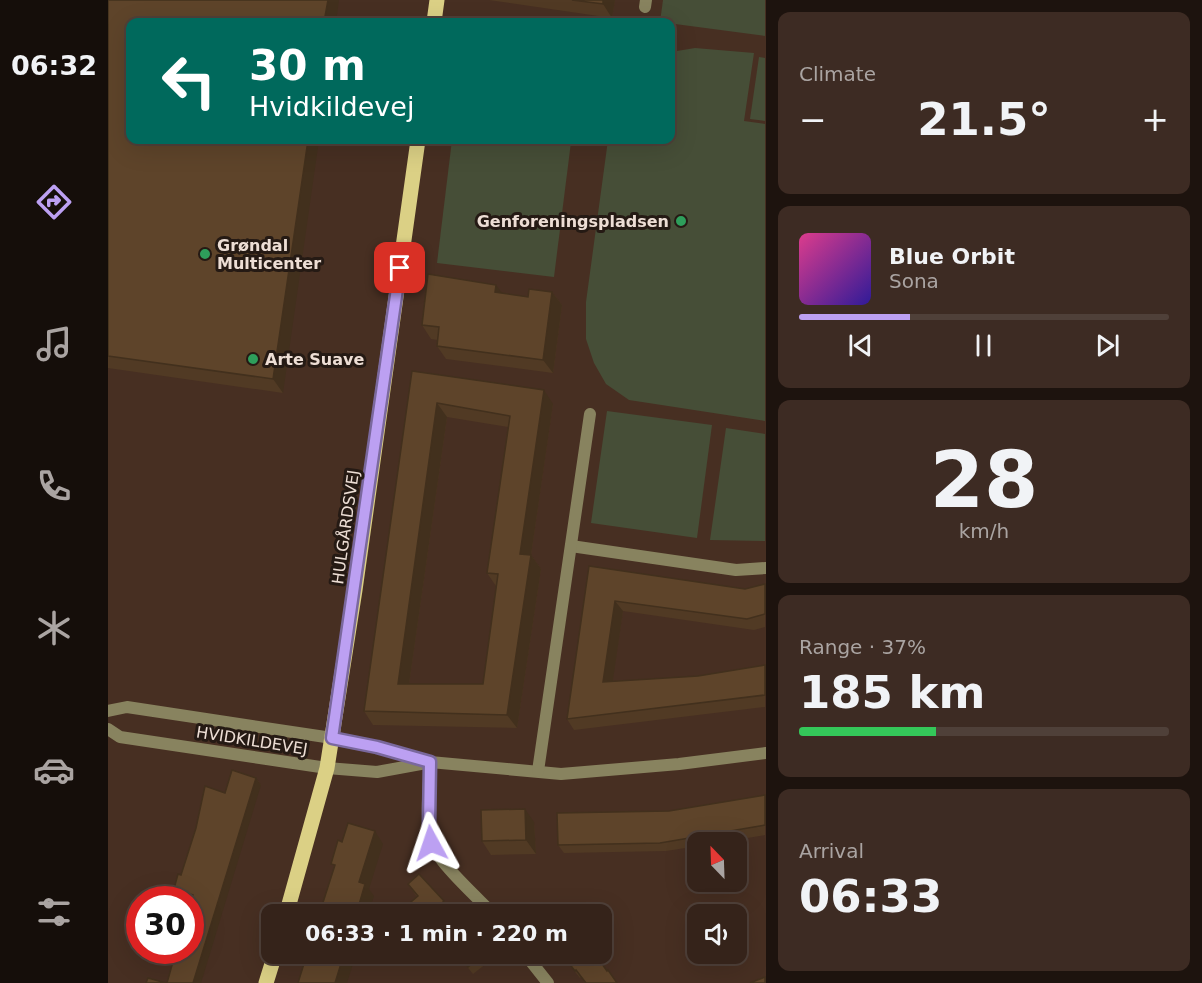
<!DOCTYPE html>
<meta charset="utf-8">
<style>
body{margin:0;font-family:"DejaVu Sans",sans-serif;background:#3d2b23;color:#f1f3f6;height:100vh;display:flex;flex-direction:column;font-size:22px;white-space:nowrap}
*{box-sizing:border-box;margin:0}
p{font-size:20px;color:#aaa4a2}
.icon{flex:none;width:33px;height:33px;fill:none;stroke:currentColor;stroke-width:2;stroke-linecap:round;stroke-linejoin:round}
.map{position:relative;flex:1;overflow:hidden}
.drawer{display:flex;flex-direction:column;gap:12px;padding:12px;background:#1d130e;width:436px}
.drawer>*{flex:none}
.banner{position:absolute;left:18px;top:18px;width:549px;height:126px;border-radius:12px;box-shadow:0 6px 24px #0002,0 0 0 2px #4f4039;background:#00695c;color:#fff;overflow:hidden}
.needle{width:39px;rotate:337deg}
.tools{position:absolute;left:579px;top:832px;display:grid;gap:12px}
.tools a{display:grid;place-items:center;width:60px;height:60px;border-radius:12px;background:#35231a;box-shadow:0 6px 24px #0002,0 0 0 2px #4f4039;font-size:30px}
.speed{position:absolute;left:18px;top:886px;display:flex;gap:12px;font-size:30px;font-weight:700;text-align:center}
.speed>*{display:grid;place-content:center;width:78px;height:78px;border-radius:50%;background:#35231a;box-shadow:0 6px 24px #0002,0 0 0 2px #4f4039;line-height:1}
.speed .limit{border:9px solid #d22;background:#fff;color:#111}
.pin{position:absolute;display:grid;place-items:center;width:51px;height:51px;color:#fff;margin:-26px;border-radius:12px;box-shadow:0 3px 9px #0006}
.me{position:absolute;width:66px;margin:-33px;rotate:355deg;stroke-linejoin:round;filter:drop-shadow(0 0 4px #0008)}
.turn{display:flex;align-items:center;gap:21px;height:126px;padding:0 24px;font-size:27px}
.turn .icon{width:78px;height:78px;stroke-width:2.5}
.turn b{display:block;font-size:42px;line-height:51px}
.big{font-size:45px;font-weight:800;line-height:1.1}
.drawer .card{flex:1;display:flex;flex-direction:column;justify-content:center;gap:9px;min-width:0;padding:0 21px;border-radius:12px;background:#3d2b23}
.drawer .dial{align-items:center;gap:0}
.dial b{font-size:78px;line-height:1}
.song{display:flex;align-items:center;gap:18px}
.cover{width:72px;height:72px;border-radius:9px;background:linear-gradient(135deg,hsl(330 70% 55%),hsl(250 70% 35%))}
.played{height:6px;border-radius:3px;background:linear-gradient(90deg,#bca0f2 30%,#4f4039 30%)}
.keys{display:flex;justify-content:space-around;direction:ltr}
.heat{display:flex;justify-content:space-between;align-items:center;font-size:33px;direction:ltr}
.charge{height:9px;border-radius:4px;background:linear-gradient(90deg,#34c759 37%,#4f4039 0)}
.trip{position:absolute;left:153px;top:904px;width:351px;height:60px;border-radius:12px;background:#35231a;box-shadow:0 6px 24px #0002,0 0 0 2px #4f4039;font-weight:800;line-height:60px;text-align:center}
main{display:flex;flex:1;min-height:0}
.tabs{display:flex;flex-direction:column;width:108px;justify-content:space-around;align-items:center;background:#150e0a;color:#aaa4a2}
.tabs .icon{width:42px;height:42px}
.tabs .selected{color:#bca0f2}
.tabs b{font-size:27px;color:#f1f3f6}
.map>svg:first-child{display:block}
.green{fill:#464e37}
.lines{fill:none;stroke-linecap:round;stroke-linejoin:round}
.street{stroke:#88835f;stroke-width:12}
.primary{stroke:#dbd085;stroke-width:15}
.wall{fill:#513a24;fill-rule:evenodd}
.shaded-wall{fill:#42301d}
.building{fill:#5e442a;stroke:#42301d;stroke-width:1.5;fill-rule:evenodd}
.route-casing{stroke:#7a689d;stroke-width:15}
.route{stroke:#bca0f2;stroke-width:10}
.leisure-dot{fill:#2e9e5b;stroke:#251a14;stroke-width:2}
.labels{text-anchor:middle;stroke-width:6;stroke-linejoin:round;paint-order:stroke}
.poi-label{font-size:16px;font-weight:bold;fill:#edded5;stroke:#251a14;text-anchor:start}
.street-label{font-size:16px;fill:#edded5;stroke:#251a14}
</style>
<main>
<nav class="tabs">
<b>06:32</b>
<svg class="icon selected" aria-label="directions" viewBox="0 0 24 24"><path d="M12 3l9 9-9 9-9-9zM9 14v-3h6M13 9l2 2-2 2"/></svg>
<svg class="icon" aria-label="music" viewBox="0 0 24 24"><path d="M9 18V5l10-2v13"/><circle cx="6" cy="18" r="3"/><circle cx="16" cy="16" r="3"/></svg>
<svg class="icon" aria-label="phone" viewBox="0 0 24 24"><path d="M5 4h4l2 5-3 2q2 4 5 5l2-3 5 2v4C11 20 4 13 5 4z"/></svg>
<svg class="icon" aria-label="climate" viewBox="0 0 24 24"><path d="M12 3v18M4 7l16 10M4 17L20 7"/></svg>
<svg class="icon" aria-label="car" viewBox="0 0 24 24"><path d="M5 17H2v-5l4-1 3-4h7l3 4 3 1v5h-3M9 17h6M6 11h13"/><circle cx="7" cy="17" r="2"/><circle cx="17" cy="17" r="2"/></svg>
<svg class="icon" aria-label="filters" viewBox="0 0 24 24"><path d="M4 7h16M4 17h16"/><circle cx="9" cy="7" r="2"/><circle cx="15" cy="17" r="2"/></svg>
</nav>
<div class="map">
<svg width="658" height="983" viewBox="0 0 658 983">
<rect width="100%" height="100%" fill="#472f22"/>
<g class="green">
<polygon points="555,0 657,0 657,36 552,22"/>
<polygon points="587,48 646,53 636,121 657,124 657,421 521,400 498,384 486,363 478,339 478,302 500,140 562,140 563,52"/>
<polygon points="651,57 657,58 657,121 642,119"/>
<polygon points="344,140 441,140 463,142 446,277 329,263"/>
<polygon points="499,411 604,425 589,538 483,523"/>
<polygon points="618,428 657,434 657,541 602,540"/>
</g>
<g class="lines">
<g class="street">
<polyline points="537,7 538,0"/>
<polyline points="463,546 628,570 658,568"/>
<polyline points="0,711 19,707 224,738 269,747 322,762 453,774 571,764 658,753"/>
<polyline points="0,729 12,737 219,768 269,772 318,763"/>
<path d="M322,762C321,787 317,816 323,841C328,861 370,898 386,915"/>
<polyline points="430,771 482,414"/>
<polyline points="417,954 440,983"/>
</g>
<g class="primary">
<polyline points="326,22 329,0"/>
<polyline points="178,915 219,768 247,590 310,140"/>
<polyline points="158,983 167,954"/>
</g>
</g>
<g class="wall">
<polygon points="0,0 175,393 0,368"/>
<polygon points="381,0 507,0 504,18"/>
<polygon points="444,292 454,305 445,373 338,359 329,346 330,340 323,339 314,325 394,293 420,297"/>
<path d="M304,371L445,404L423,555L433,569L409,728L265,725L256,711ZM339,417L400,427L379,573L388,586L375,684H301Z"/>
<polygon points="481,566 637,589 657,584 657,627 646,630 515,611 504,682 590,676 657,665 657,707 466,730 459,719"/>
<polygon points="148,778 153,785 84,900 71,896 66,889 117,793"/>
<polygon points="657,795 657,835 609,843 590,843 590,846 558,851 456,853 450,845 561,811"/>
<polygon points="426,822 428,854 383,855 374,841"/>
<polygon points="300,884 336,901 341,908 333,915 313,915 303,902 309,897"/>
<polygon points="349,954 380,954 384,959 365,974"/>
<polygon points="453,954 487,954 472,978"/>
</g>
<g class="shaded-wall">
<polygon points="220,0 231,0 228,22 216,22"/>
<polygon points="495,0 507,0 504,18 495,4"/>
<polygon points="200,140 211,140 175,393 165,379"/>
<polygon points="388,285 398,298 387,292"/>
<polygon points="444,292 454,305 445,373 435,360"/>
<polygon points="436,390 445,404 423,555 433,569 409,728 399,715 412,554"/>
<polygon points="329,403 339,417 299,698 290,684"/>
<polygon points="507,601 515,611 503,693 495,682"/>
<polygon points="148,778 153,785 93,983 85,983"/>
<polygon points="417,809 426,822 428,854 418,840"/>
<polygon points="267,831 275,844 261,889 266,896 260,915 248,915 251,882"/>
<polygon points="236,954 248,954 239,983 227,983"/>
</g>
<g class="building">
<polygon points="0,0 220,0 216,22 22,22 22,140 200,140 165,379 0,356"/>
<polygon points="464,0 495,0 495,4"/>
<polygon points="320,274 388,285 387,292 420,297 421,289 444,292 435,360 329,346 331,327 314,325"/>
<path d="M304,371L436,390L412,554L423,555L399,715L256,711ZM329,403L402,416L379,573L390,574L375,684H290Z"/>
<polygon points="481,566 637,589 657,584 657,614 639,619 507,601 495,682 590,676 657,665 657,695 459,719"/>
<polygon points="124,770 148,778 85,983 59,983 68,951 82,951 82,905 85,895 66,889 70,874 73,875 88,828 97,786 117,793"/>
<polygon points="657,795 657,825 552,843 450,845 449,813 561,811"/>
<polygon points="417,809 418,840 374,841 373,810"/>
<polygon points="240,823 267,831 251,882 257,884 248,915 211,915 227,865 223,864 230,840 234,842"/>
<polygon points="311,874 336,901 321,915 314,915 303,902 310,896 300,884"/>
<polygon points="446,904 455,915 431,915"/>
<polygon points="592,905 597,915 590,915 590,935 588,936 579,909"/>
<polygon points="199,954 236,954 227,983 190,983"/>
<polygon points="350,954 376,954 360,967"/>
<polygon points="454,954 487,954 499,971 500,970 509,983 478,983 468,970 467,971"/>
<polygon points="657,977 657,983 642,983"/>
<polygon points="40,978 58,983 38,983"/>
</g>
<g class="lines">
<g class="route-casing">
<polyline id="route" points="292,268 224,738 269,747 322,762 321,825 323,843"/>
</g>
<use href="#route" class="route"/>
</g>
<g class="leisure-dot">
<circle cx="573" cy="221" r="6"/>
<circle cx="97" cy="254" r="6"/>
<circle cx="145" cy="359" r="6"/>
</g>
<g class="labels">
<g class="poi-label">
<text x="561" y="227" text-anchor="end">Genforeningspladsen</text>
<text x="109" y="251">Grøndal<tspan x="109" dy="18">Multicenter</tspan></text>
<text x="157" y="365">Arte Suave</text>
</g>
<g class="street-label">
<text transform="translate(237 527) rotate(-82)" y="6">HULGÅRDSVEJ</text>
<text transform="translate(144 740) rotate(9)" y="6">HVIDKILDEVEJ</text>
</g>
</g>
</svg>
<div class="tools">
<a><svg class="needle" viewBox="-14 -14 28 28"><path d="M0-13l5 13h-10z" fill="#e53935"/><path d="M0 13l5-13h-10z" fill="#aaa4a2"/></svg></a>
<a><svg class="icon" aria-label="sound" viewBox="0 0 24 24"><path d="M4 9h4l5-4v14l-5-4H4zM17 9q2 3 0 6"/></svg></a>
</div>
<div class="speed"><div class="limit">30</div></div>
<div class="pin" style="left:292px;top:268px;background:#d93025"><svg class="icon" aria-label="arrive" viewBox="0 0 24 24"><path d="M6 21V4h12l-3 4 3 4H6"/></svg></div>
<svg class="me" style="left:323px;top:843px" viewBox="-20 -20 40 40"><path d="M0-17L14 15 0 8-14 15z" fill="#bca0f2" stroke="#fff" stroke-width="4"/></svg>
<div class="trip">06:33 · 1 min · 220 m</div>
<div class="banner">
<div class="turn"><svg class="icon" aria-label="left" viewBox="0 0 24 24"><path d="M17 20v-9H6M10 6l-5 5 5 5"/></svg><div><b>30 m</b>Hvidkildevej</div></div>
</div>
</div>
<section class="drawer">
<div class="card"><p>Climate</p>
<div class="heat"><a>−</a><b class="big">21.5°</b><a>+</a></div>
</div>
<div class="card">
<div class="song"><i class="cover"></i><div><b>Blue Orbit</b><p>Sona</p></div></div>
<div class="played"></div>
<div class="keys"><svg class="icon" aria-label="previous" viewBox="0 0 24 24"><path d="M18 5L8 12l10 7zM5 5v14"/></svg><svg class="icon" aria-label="pause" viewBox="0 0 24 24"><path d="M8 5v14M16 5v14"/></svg><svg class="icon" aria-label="next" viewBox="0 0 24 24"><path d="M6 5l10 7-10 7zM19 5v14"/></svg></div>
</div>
<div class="card dial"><b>28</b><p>km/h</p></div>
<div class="card"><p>Range · 37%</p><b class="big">185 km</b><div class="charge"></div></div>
<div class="card"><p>Arrival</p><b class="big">06:33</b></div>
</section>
</main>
